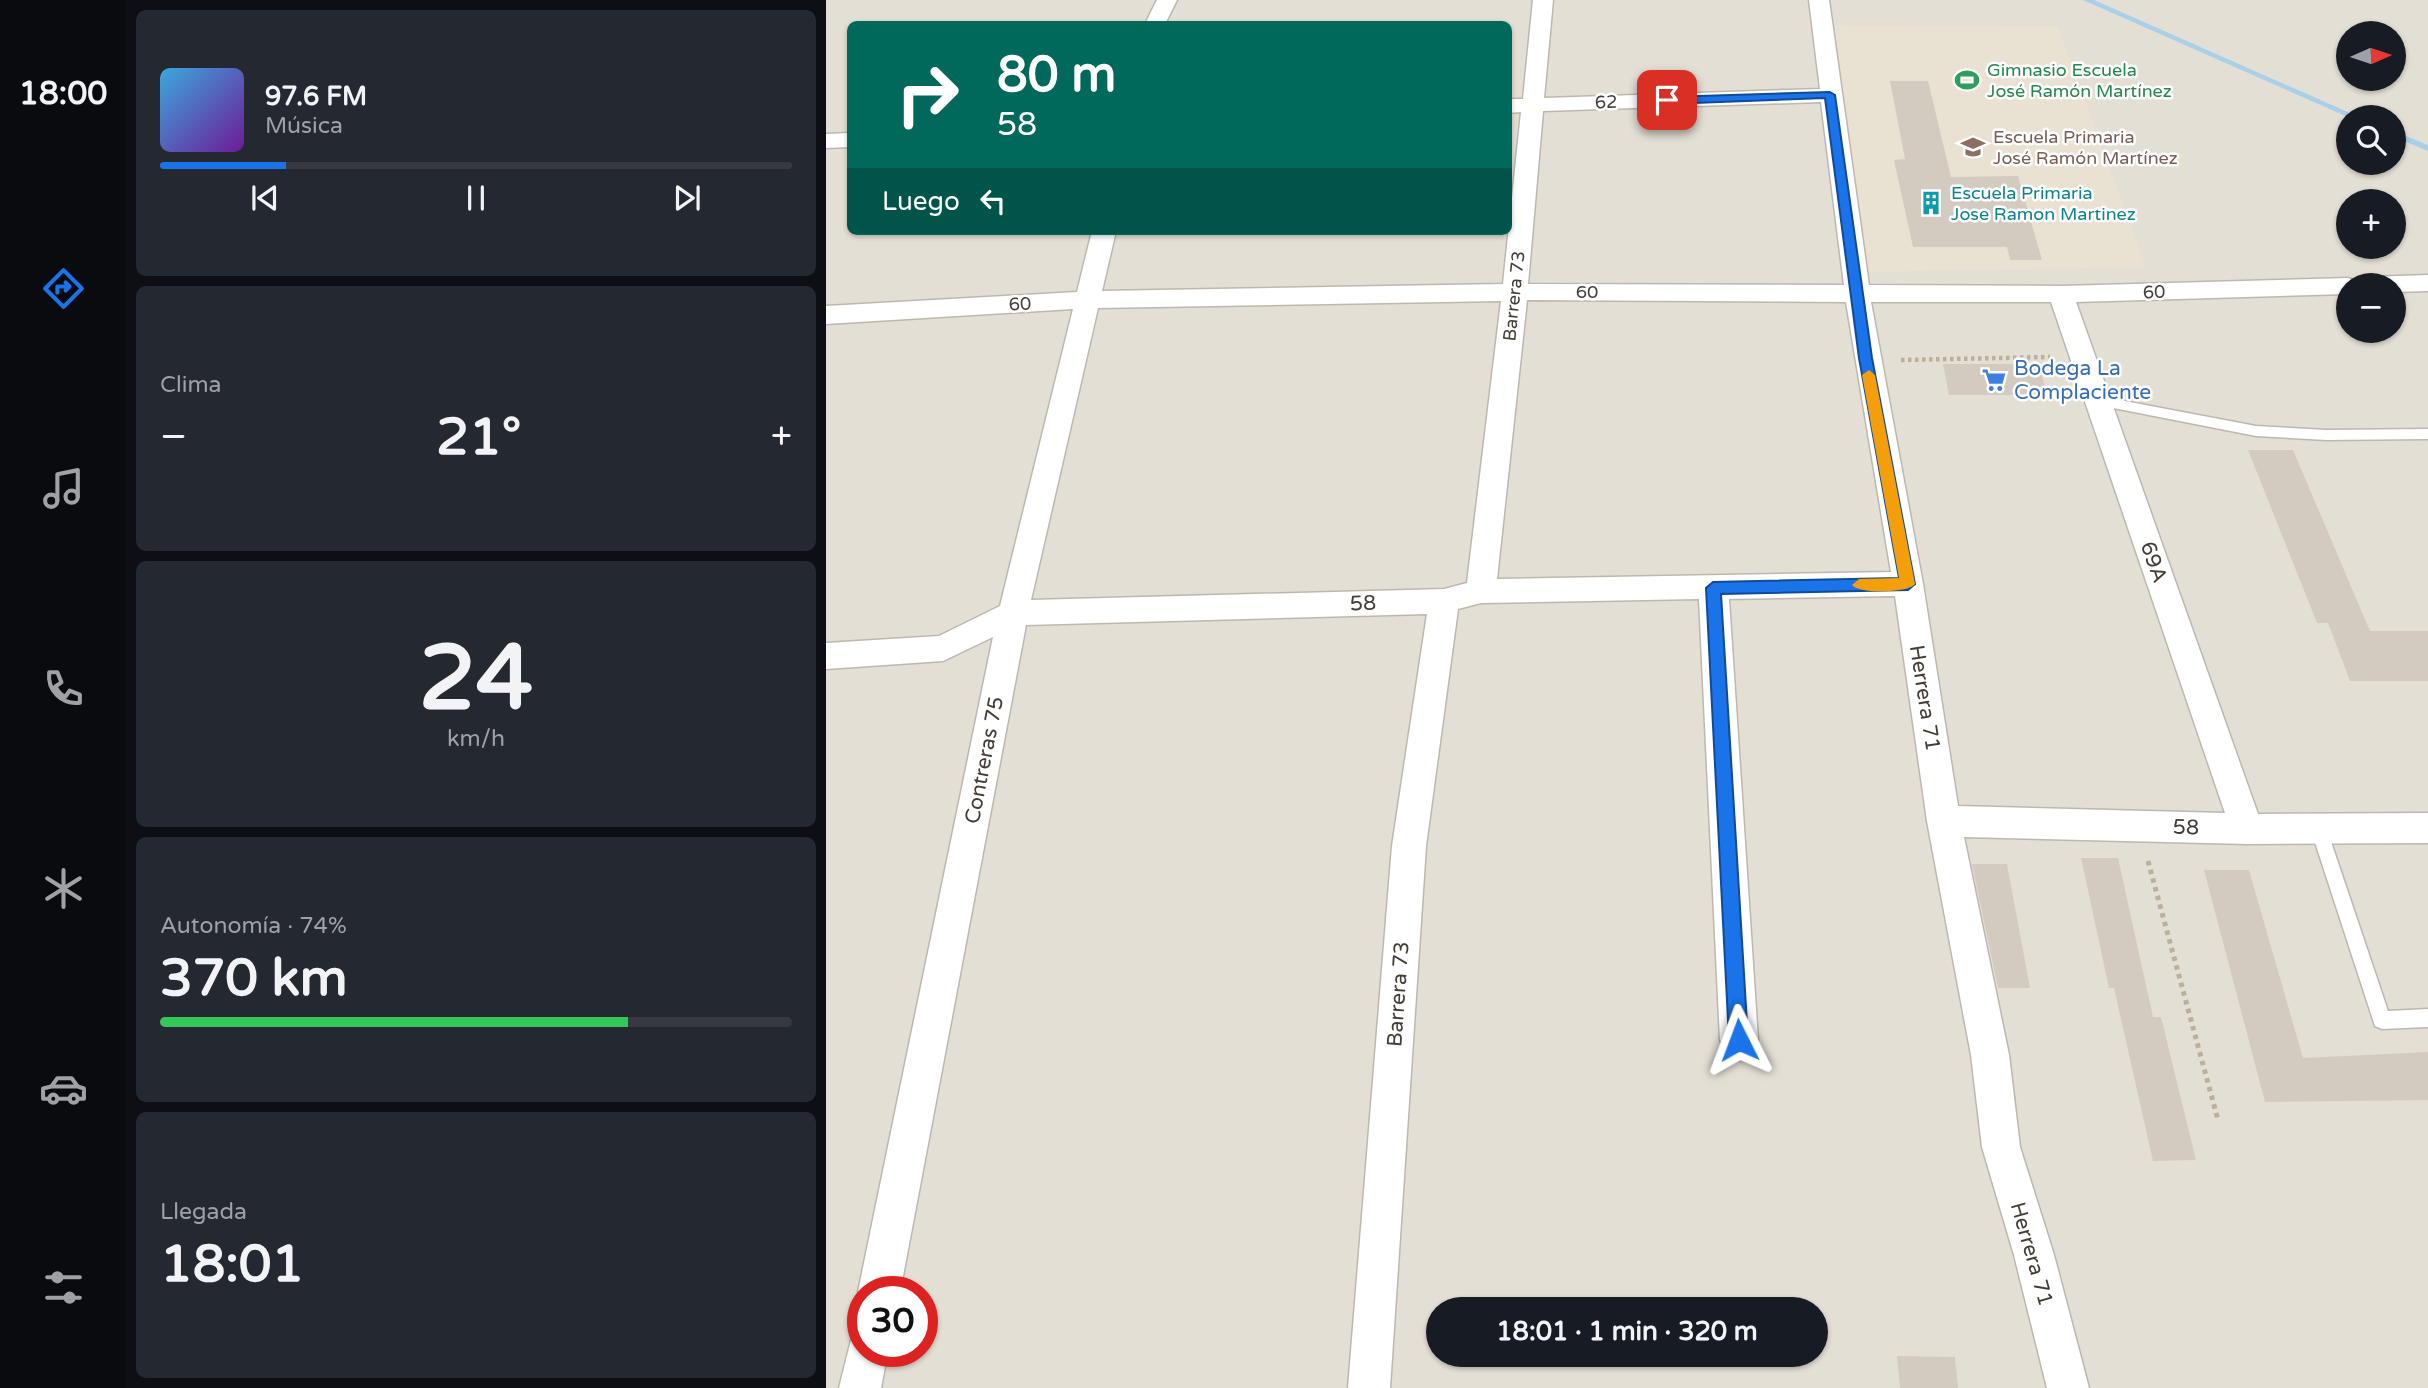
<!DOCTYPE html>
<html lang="es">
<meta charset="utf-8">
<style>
body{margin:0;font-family:"Varela Round",sans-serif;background:#242831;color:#f1f3f6;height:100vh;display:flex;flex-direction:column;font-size:26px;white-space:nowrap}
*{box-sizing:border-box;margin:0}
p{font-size:23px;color:#9ea1a6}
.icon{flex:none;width:38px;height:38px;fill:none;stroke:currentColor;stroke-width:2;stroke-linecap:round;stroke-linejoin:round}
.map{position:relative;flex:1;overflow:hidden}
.details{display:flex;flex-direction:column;gap:10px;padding:10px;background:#0d0f14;width:700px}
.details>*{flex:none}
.guide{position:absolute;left:21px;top:21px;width:665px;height:214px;border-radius:10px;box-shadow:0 2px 5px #0004;background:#00695c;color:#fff;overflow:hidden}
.needle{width:46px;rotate:87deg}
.buttons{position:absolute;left:1510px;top:21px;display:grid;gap:14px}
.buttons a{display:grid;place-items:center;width:70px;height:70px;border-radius:50%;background:#171b24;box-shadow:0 2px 5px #0004;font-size:35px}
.speed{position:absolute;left:21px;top:1276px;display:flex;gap:14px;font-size:35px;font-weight:700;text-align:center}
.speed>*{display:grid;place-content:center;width:91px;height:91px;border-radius:50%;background:#171b24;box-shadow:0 2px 5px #0004;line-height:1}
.speed .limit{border:10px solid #d22;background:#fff;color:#111}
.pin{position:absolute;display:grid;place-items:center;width:60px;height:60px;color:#fff;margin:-30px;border-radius:14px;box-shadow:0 4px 10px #0006}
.me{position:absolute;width:77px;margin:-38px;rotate:357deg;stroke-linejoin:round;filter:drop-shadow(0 0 5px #0008)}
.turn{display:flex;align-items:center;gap:24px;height:147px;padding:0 35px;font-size:32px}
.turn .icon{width:91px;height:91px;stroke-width:2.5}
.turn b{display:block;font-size:49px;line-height:60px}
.then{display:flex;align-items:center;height:66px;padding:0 35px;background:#0003;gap:14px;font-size:26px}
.big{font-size:52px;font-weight:700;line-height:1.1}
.details .tile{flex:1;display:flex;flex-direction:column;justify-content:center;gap:10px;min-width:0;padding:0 24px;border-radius:10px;background:#242831}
.details .dial{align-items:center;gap:0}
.dial b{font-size:91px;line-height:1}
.song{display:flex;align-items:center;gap:21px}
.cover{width:84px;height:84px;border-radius:10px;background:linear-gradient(135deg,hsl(200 70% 55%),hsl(280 70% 35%))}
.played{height:7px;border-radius:4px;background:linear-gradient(90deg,#1a73e8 20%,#363941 20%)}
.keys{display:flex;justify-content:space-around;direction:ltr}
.heat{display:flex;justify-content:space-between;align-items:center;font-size:38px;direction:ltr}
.charge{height:10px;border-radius:5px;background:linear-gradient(90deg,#34c759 74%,#363941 0)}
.trip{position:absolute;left:600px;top:1297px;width:402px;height:70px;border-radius:35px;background:#171b24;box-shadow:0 2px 5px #0004;font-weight:700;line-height:70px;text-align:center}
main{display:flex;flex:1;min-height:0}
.dock{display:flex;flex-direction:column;width:126px;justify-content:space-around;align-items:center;background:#090b0e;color:#9ea1a6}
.dock .icon{width:49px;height:49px}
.dock .active{color:#1a73e8}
.dock b{font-size:32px;color:#f1f3f6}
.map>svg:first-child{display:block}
.residential{fill:#e4dfd5;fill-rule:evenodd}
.education{fill:#e9e1d1}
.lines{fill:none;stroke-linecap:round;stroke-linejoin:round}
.stream{fill:#a8d0e8;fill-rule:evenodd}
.building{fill:#d4cbc0}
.service-casing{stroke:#beb7ad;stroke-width:3}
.minor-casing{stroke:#beb7ad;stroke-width:3}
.path-far1{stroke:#bcaf9c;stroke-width:4.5;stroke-dasharray:3.5 3.5;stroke-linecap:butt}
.path{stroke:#bcaf9c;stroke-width:5;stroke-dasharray:4.5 4.5;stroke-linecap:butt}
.service{fill:#fff;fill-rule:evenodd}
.minor{fill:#fff;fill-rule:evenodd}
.route{fill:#1a73e8;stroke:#114b97;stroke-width:2}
.slow{fill:#f59e0b}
.labels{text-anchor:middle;stroke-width:5;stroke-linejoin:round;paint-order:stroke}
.far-leisure-label{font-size:18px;fill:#27864d;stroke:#fff;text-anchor:start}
.far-street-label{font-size:18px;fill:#433d36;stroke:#fff}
.far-education-label{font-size:18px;fill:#785e54;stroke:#fff;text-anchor:start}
.far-culture-label{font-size:18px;fill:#0d838f;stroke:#fff;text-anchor:start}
.shop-label{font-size:21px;fill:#366cbe;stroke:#fff;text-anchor:start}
.street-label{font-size:21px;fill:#433d36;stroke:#fff}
</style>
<main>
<nav class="dock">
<b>18:00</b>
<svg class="icon active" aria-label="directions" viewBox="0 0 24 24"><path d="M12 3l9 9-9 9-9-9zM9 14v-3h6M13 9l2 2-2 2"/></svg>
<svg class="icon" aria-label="music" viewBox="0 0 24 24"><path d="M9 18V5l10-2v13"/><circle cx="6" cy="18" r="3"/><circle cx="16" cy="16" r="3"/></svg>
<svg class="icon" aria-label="phone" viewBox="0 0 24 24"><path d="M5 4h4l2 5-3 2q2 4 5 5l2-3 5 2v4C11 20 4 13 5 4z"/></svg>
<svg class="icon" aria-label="climate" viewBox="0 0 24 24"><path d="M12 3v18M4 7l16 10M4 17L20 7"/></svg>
<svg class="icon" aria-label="car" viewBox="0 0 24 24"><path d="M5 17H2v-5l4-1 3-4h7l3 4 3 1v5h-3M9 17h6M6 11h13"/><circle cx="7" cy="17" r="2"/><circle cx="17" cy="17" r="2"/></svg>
<svg class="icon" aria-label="filters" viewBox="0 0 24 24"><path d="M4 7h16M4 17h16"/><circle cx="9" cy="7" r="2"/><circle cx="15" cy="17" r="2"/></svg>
</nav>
<section class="details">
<div class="tile">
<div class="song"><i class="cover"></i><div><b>97.6 FM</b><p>Música</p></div></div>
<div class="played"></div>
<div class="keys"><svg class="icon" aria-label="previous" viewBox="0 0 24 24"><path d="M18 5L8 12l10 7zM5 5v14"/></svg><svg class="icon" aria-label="pause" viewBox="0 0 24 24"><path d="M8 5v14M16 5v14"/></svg><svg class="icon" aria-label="next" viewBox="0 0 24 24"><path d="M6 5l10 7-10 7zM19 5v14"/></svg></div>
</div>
<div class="tile"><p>Clima</p>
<div class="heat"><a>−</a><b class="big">21°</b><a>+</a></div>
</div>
<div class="tile dial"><b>24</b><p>km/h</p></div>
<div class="tile"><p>Autonomía · 74%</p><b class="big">370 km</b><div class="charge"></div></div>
<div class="tile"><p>Llegada</p><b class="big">18:01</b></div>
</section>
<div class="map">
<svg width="1602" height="1388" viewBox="0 0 1602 1388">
<rect width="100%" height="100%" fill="#f1ede6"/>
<path class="residential" d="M0,0H1602V1388H0ZM24,24H682V231H24ZM1522,33H1568V79H1522ZM1522,117H1568V163H1522ZM1522,201H1568V247H1522ZM1522,285H1568V331H1522ZM37,1292H96V1351H37ZM612,1309H990V1354H612Z"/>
<polygon class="education" points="1001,25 1232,27 1320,267 1035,272"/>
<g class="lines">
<g class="stream">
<polygon points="1257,0 1268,0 1533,117 1522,117"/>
<polygon points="1568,131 1602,145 1602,151 1568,137"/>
</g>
</g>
<g class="building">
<polygon points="1064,81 1102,81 1125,177 1192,176 1216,260 1184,260 1181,247 1087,247 1068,160 1079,159"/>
<polygon points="1117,364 1213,364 1221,395 1123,395"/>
<polygon points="1422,450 1467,450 1544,631 1602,631 1602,681 1524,681 1502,623 1491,623"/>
<polygon points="1255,858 1292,858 1327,1017 1335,1017 1370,1160 1327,1161 1288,988 1283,988"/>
<polygon points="1146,864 1181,864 1204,988 1172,988"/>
<polygon points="1378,870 1423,870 1477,1058 1602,1052 1602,1100 1439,1102"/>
<polygon points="1071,1356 1129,1357 1132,1388 1074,1388"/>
</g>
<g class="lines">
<g class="service-casing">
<g id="service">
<polygon points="1272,396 1430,426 1500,430 1602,429 1602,439 1500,440 1430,436 1267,404 1265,401"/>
<polygon points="1493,822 1499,825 1501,830 1562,1011 1602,1009 1602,1027 1556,1029 1549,1026 1485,830 1487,825"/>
</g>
</g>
<g class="minor-casing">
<g id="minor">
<polygon points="331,0 351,0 339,24 319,24"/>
<path d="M707,0H727L718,98L994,89L983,0H1003L1043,285L1235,286L1522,278L1532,282L1542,277L1602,275V291L1568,292V285H1522V294L1250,302L1432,814L1602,813V843L1421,844L1138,837L1183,1055L1194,1147L1228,1255L1263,1388H1221L1188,1255L1156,1147L1145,1055L1101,821L1069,596L903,599L932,1040L926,1053L913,1059L900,1053L894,1040L873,599L655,603L632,609L600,846L564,1388H522L566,846L601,614L200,625L74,1292H37V1303L32,1292L167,637L117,661L0,669V643L113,636L174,606L247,309L0,324V306L251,292L266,231H290L276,291L677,284L695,112L682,113V99H697ZM995,102L1018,285L702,284L717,111ZM701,300L1020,302L1065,572L671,579ZM675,301L641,583L618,589L205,600L272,308ZM1045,302H1225L1399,813L1132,806L1097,584Z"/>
<polygon points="24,133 24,147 0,148 0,134"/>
<polygon points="37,1332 37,1351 62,1351 55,1388 13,1388 26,1336"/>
</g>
</g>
<polyline class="path-far1" points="1075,360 1224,357"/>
<polyline class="path" points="1322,861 1392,1120"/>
<use href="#service" class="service"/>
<use href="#minor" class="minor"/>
</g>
<polygon class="route" points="1004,92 1009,95 1046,358 1089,584 1082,590 895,594 922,1040 919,1047 913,1050 906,1047 903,1040 880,588 887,582 1073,578 1033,358 999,98 841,104 836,100 841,97"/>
<path class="slow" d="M1043,370L1049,375L1089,584C1083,593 1032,594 1026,585L1033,579L1073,578L1036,375Z"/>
<defs>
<g id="stadium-bare" transform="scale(1.89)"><path d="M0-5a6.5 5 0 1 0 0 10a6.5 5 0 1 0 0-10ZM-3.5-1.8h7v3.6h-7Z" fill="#2e9e5b" stroke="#fff" stroke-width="2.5" paint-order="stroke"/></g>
<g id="school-bare" transform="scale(1.89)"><path d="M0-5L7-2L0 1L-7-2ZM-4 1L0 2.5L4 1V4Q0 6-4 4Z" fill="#8d6e63" stroke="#fff" stroke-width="2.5" paint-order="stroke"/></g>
<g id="building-bare" transform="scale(1.89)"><path d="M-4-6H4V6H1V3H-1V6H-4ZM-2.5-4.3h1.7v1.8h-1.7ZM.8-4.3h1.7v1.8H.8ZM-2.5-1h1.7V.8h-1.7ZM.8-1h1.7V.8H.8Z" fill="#0f9aa8" stroke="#fff" stroke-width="2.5" paint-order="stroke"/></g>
<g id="supermarket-bare" transform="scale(1.89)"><path d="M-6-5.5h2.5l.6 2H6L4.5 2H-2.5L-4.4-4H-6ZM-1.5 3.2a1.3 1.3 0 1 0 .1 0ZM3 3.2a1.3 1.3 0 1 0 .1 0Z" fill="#3f7fe0" stroke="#fff" stroke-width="2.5" paint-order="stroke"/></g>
</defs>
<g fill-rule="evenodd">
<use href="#stadium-bare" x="1141" y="80"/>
<use href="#school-bare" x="1147" y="147"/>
<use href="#building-bare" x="1105" y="203"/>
<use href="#supermarket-bare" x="1168" y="380"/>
</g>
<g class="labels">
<g class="far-leisure-label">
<text x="1161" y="76">Gimnasio Escuela<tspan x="1161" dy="21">José Ramón Martínez</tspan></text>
</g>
<g class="far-street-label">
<text transform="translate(780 102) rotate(-2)" y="6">62</text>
<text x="761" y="298">60</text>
<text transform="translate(1328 292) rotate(-2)" y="6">60</text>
<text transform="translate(688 296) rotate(-84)" y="6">Barrera 73</text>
<text transform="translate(194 304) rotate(-3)" y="6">60</text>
</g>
<g class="far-education-label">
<text x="1167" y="143">Escuela Primaria<tspan x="1167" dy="21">José Ramón Martínez</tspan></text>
</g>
<g class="far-culture-label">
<text x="1125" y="199">Escuela Primaria<tspan x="1125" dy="21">Jose Ramon Martinez</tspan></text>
</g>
<g class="shop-label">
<text x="1188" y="375">Bodega La<tspan x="1188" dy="24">Complaciente</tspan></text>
</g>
<g class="street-label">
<text transform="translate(1328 562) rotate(71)" y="7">69A</text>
<text transform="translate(537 603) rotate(-2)" y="7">58</text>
<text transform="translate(1099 698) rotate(81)" y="7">Herrera 71</text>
<text transform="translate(158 760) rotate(-79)" y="7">Contreras 75</text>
<text transform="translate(1360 827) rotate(2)" y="7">58</text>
<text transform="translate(572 994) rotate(-86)" y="7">Barrera 73</text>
<text transform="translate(1206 1254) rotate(74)" y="7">Herrera 71</text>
</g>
</g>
</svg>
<div class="buttons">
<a><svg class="needle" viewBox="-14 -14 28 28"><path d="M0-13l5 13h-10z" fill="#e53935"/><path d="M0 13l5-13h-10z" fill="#9ea1a6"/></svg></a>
<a><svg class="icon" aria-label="search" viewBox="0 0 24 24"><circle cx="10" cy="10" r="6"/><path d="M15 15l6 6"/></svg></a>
<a>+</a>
<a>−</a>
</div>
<div class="speed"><div class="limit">30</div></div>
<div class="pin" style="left:841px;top:100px;background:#d93025"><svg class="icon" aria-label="arrive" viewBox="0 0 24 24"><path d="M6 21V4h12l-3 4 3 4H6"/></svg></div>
<svg class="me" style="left:913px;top:1040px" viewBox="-20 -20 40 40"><path d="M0-17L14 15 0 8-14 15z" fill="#1a73e8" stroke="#fff" stroke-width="4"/></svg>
<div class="trip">18:01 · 1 min · 320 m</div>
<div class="guide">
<div class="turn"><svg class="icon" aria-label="right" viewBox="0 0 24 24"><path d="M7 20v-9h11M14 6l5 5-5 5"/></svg><div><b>80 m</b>58</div></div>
<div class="then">Luego<svg class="icon" aria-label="left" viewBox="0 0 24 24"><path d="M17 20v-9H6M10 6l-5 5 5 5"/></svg></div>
</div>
</div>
</main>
